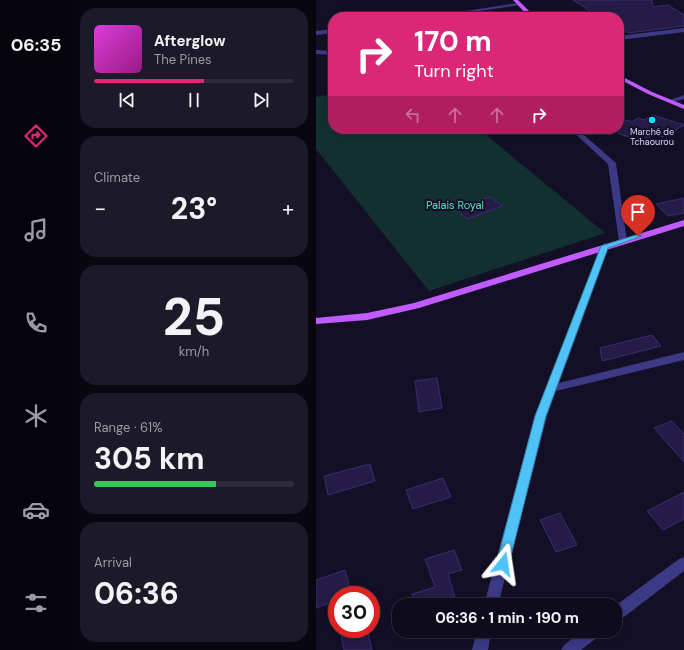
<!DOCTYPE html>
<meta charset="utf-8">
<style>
body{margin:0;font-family:"DM Sans",sans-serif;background:#1c1929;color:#f1f3f6;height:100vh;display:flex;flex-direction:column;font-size:15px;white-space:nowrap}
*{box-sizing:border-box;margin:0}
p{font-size:13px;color:#9b9ba3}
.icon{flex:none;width:22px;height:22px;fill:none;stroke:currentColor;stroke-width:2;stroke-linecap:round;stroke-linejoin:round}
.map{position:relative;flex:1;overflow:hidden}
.sheet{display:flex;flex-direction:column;gap:8px;padding:8px;background:#08060f;width:244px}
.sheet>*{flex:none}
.hud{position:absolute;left:12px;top:12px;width:296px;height:122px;border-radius:16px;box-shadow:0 2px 10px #0003,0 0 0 1px #2e2b3b;background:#db2777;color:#fff;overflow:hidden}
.speed{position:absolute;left:12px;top:586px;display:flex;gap:8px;font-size:20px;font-weight:700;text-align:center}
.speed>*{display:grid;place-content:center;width:52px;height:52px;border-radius:50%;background:#0e0b1c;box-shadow:0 2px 10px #0003,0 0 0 1px #2e2b3b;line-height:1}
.speed .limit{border:6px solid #d22;background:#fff;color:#111}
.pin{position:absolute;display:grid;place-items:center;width:34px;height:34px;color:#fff;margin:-41px -17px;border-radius:50% 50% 50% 0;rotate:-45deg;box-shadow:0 0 4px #0007}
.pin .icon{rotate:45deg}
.me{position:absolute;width:44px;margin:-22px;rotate:15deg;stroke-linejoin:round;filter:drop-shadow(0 0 3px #0008)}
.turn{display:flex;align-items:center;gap:14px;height:84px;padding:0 20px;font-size:18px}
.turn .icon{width:52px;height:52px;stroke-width:2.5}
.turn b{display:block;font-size:28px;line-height:34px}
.lanes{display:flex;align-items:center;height:38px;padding:0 20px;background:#0003;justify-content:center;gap:20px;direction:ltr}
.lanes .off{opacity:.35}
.big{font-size:30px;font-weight:700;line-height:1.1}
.sheet .widget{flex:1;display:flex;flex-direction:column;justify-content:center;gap:6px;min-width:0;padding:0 14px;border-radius:16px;background:#1c1929}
.sheet .dial{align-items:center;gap:0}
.dial b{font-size:52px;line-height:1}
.song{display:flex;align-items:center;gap:12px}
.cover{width:48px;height:48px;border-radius:6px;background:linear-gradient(135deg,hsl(300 70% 55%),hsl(310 70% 35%))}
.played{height:4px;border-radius:2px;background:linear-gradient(90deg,#db2777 55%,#2e2b3b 55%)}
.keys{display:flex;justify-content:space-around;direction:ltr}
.heat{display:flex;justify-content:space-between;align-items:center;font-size:22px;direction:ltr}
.charge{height:6px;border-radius:3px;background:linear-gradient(90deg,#34c759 61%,#2e2b3b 0)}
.trip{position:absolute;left:76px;top:598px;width:230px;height:40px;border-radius:16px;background:#0e0b1c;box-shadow:0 2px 10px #0003,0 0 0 1px #2e2b3b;font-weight:700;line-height:40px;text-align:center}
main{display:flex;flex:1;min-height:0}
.dock{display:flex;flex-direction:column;width:72px;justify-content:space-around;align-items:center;background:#06040b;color:#9b9ba3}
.dock .icon{width:28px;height:28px}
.dock .active{color:#db2777}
.dock b{font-size:18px;color:#f1f3f6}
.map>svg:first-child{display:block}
.green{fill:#12302f}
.building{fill:#241b47;stroke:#3b2d73}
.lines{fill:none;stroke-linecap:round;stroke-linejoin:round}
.minor{fill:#3d3a85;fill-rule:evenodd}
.major{fill:#c25bff;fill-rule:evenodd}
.route{fill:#4fc3f7;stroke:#337fa1}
.poi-dot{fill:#00e5ff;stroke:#130f26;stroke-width:1.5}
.labels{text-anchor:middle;stroke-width:4;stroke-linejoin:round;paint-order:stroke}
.far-poi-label{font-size:9px;fill:#d9d4ff;stroke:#130f26}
.park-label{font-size:11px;fill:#5fe0c0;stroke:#130f26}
</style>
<main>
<nav class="dock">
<b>06:35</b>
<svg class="icon active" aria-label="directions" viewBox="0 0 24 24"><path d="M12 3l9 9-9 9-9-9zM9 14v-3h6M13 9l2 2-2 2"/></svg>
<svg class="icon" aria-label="music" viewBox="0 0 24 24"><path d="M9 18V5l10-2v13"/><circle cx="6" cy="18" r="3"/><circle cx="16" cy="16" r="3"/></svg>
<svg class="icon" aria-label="phone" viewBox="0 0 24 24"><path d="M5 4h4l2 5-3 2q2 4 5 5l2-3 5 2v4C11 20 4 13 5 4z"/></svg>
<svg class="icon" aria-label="climate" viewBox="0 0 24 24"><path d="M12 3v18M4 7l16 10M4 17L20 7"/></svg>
<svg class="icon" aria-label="car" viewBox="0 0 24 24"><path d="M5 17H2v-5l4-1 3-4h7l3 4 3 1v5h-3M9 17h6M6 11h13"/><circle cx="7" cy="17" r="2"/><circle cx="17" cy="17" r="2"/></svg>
<svg class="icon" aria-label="filters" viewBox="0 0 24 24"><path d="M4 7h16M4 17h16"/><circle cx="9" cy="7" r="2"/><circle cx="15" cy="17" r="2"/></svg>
</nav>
<section class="sheet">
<div class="widget">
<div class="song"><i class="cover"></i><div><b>Afterglow</b><p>The Pines</p></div></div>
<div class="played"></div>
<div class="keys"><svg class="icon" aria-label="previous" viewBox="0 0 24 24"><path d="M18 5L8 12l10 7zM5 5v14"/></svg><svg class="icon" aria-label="pause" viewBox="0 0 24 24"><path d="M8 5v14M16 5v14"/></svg><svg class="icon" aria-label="next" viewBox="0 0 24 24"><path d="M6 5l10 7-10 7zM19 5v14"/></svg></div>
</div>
<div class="widget"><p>Climate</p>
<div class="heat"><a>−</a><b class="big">23°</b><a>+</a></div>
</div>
<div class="widget dial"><b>25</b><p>km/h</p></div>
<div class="widget"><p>Range · 61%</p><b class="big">305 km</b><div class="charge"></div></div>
<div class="widget"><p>Arrival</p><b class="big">06:36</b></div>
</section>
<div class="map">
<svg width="368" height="650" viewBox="0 0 368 650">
<rect width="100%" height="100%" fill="#130f26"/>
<polygon class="green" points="17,94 17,129 163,129 289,233 113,291 0,149 0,97"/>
<g class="building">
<polygon points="257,0 336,0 337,7 352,5 368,15 368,26 312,33 303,28 303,17 283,17"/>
<polygon points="337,115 368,125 347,137 339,134 332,138 326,136 320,139 303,134 303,125 311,120 316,122 322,118 328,120"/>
<polygon points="174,197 187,206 151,219 140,209"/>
<polygon points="368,198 368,213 352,216 340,204"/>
<polygon points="336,335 345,346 286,361 284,348"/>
<polygon points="121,378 126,408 103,412 99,381"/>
<polygon points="356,421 368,434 368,462 338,428"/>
<polygon points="54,464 59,481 12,495 8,476"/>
<polygon points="127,478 135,497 97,509 90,490"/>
<polygon points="368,492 368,519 347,530 331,511"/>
<polygon points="244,513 261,545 240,552 224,520"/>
<polygon points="138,550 146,570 132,574 140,601 129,605 99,605 96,594 119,587 109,559"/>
<polygon points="29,570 36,595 21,595 21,600 0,608 0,580"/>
<polygon points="24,629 51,629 56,650 28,650"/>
</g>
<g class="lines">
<g class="minor">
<polygon points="202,3 204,5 123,17 110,17"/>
<polygon points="368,28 368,32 303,40 303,36"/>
<polygon points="17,29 17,33 0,35 0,31"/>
<polygon points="0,50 17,51 17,55 0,54"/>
<polygon points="368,95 368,99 354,103 351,101"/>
<polygon points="254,129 261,129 300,163 311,241 310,243 304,243 303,241 292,164"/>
<polygon points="289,243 293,246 243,383 368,352 368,360 240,391 231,416 182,605 168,605 219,416 285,246"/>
<polygon points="368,557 368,571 304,620 299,622 299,606 363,559"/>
<polygon points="161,631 175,631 172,650 156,650"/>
<polygon points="266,631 285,631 283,636 265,650 245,650 248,645"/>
</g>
<g class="major">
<polygon points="197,0 202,0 219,17 213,17"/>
<polygon points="303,75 336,92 368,105 368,109 332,94 303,79"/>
<polygon points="368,220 368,226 103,308 51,320 0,324 0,318 51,313 98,303"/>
</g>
</g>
<polygon class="route" points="320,235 326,236 292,248 230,416 193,564 191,567 187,569 182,567 180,564 219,416 285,246"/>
<circle class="poi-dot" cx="336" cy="120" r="4"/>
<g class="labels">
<g class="far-poi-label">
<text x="336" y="135">Marché de<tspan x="336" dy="10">Tchaourou</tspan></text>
</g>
<g class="park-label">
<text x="139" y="209">Palais Royal</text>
</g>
</g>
</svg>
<div class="speed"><div class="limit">30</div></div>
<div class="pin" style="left:322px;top:236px;background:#d93025"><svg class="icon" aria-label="arrive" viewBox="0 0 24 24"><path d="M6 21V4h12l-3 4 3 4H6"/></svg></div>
<svg class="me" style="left:187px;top:564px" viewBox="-20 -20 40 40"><path d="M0-17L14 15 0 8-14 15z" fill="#4fc3f7" stroke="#fff" stroke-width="4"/></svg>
<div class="trip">06:36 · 1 min · 190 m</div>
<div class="hud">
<div class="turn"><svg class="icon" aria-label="right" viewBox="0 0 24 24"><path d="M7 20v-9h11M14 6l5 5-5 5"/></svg><div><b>170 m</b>Turn right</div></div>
<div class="lanes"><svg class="icon off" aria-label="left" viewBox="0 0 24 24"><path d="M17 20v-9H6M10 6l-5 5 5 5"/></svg><svg class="icon off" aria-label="ahead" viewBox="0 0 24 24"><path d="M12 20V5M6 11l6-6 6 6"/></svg><svg class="icon off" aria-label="ahead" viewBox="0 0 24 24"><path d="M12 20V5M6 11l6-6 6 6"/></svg><svg class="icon" aria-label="right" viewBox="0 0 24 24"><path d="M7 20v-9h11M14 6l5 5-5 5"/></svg></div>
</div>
</div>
</main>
